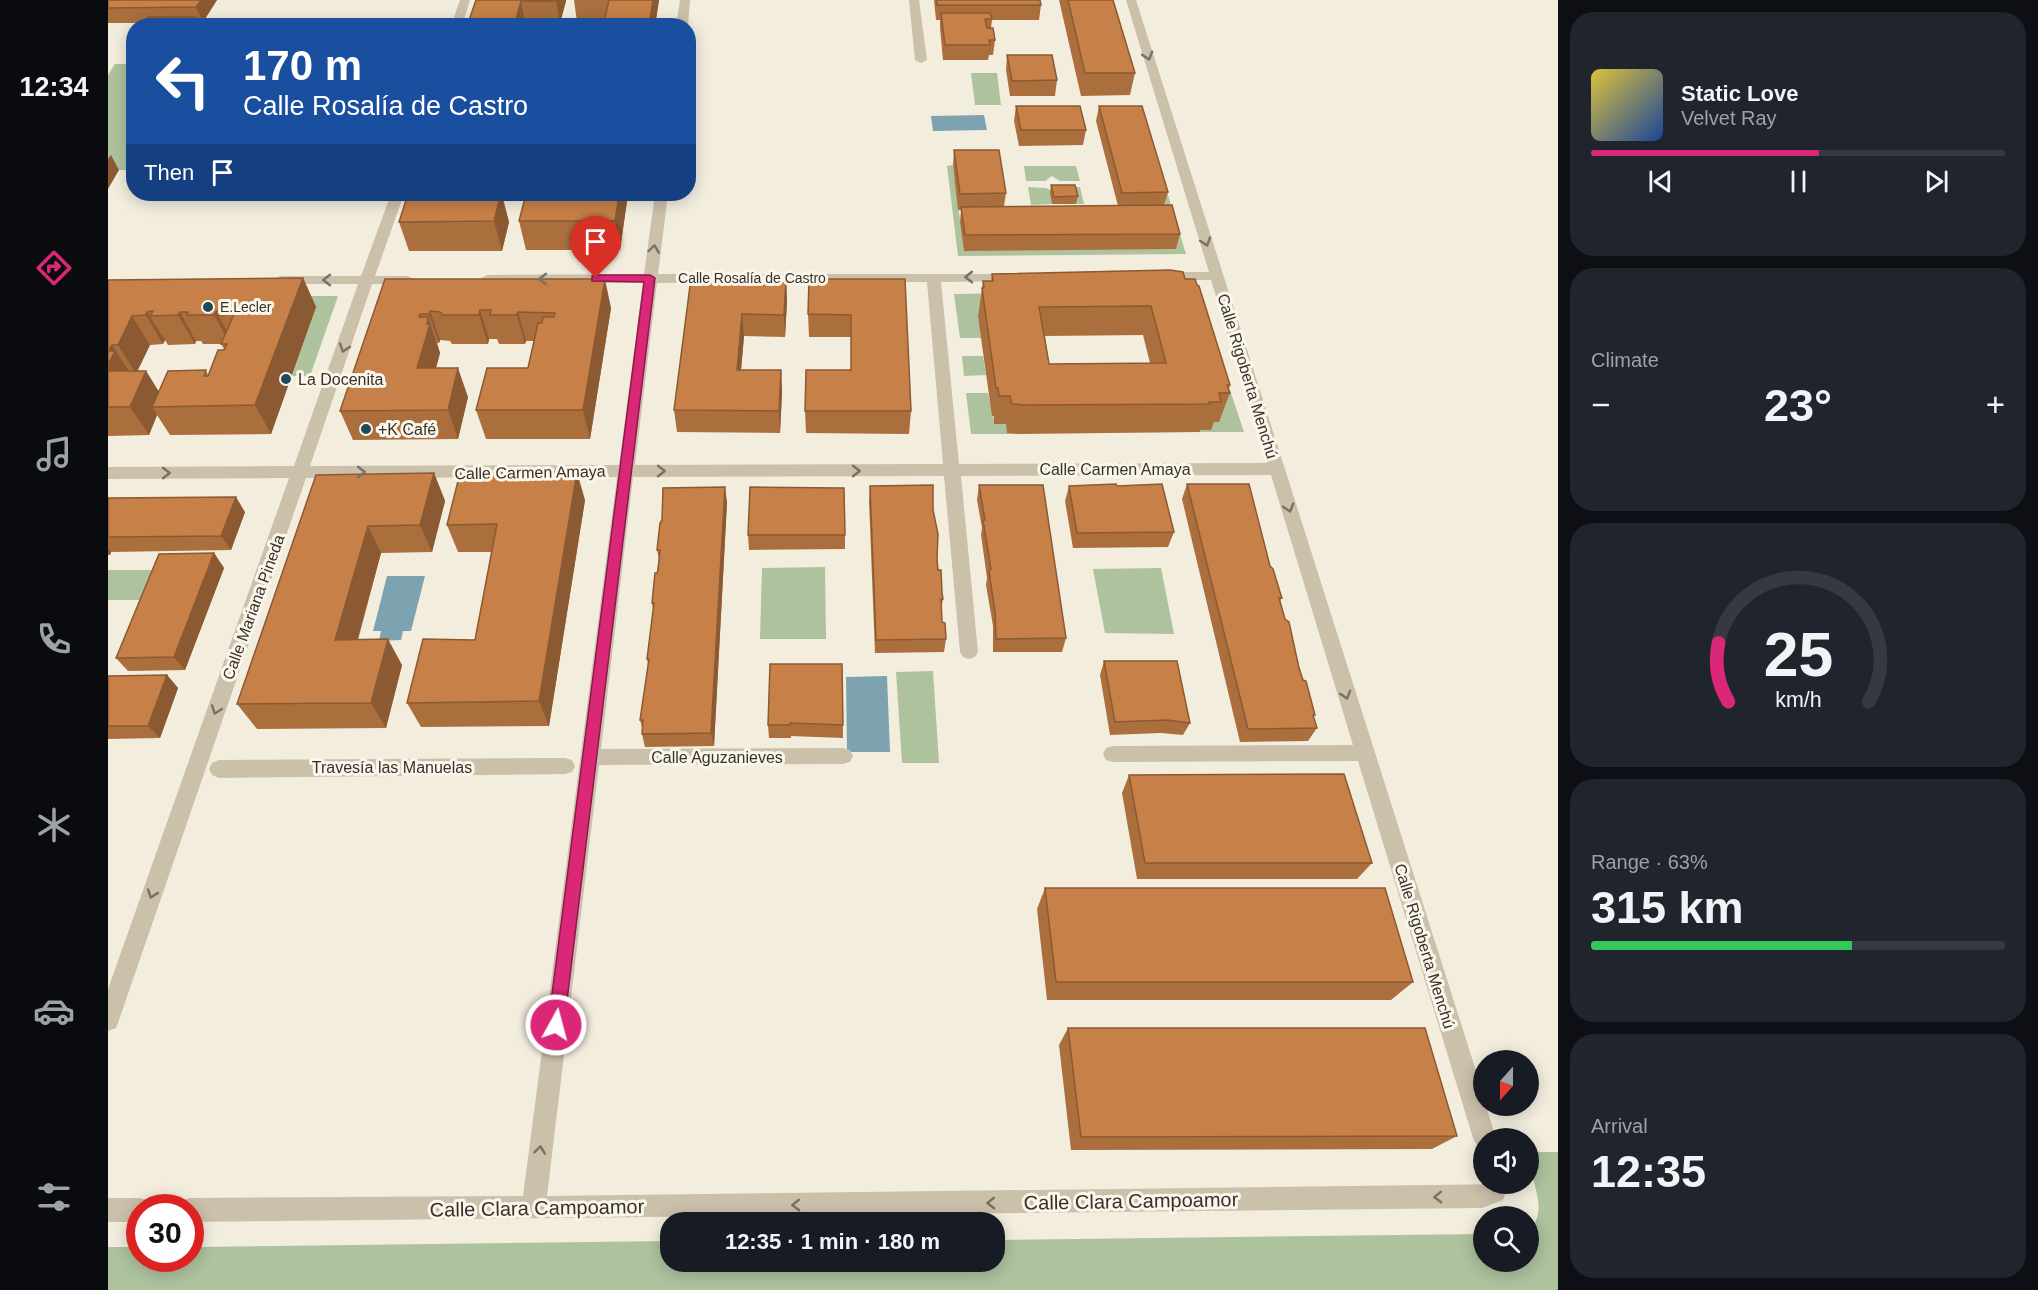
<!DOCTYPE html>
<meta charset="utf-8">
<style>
body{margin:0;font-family:Helvetica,sans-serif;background:#20242c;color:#f1f3f6;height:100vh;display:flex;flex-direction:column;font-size:22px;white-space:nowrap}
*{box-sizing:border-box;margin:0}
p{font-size:20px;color:#9ea1a6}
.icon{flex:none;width:33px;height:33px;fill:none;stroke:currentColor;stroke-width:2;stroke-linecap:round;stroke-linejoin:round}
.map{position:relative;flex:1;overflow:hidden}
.panel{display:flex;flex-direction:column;gap:12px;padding:12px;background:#0d0f14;width:480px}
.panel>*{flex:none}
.top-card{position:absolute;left:18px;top:18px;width:570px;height:183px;border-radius:24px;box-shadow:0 3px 15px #0003;background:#1a4fa0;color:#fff;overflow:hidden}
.needle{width:39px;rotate:201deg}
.buttons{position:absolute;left:1365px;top:1050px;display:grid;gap:12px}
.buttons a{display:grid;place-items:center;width:66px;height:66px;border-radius:50%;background:#171b24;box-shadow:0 3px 15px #0003;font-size:30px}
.speed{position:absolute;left:18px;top:1194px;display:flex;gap:12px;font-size:30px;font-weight:700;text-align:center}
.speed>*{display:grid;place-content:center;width:78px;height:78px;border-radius:50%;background:#171b24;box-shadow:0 3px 15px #0003;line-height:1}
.speed .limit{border:9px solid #d22;background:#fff;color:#111}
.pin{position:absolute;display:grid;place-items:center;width:51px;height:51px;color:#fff;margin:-62px -26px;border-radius:50% 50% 50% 0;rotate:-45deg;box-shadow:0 0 6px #0007}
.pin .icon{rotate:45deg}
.me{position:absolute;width:66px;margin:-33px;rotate:7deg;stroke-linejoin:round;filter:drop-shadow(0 0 4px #0008)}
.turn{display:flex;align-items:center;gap:21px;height:126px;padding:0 18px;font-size:27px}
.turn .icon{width:78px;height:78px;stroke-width:2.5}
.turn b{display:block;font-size:42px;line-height:51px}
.then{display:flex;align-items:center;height:57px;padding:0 18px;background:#0003;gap:12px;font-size:22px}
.big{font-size:45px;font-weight:700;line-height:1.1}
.panel .tile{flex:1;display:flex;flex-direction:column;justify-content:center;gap:9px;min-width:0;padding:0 21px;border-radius:24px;background:#20242c}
.panel .dial{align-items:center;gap:0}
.dial svg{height:156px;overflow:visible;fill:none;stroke:#363941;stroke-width:7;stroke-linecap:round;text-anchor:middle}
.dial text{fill:#f1f3f6;stroke:none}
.song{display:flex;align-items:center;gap:18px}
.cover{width:72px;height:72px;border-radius:9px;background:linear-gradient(135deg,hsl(50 70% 55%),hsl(220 70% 35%))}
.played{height:6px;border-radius:3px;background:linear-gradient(90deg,#db2777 55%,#363941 55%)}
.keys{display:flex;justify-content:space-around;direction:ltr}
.heat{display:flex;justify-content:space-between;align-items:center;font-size:33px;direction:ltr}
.charge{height:9px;border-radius:4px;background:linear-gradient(90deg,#34c759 63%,#363941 0)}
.trip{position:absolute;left:552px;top:1212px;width:345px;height:60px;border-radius:24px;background:#171b24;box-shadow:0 3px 15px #0003;font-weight:700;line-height:60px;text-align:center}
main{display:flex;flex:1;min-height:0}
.menu{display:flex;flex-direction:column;width:108px;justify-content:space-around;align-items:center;background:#090b0e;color:#9ea1a6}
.menu .icon{width:42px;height:42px}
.menu .current{color:#db2777}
.menu b{font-size:27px;color:#f1f3f6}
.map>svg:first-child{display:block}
.green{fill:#aec29e}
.water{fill:#7da3b0}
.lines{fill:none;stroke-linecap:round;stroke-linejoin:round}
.street{fill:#cbc0aa;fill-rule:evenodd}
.wall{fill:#ab6f3e;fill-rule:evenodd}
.shaded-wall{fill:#8b5a32}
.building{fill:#c78148;stroke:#8b5a32;stroke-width:1.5;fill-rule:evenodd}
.oneway{stroke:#7b7163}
.route{fill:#db2777;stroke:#8e194d;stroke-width:1.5}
.poi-dot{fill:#1e4a5b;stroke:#faf6eb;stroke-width:2}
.labels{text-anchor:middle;stroke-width:6;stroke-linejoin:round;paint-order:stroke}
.far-street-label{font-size:14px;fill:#393129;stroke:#faf6eb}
.far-poi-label{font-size:14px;fill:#393129;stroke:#faf6eb;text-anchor:start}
.street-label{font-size:16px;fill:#393129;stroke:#faf6eb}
.poi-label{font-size:16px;fill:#393129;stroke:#faf6eb;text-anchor:start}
.near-street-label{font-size:20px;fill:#393129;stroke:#faf6eb}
</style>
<main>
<nav class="menu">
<b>12:34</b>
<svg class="icon current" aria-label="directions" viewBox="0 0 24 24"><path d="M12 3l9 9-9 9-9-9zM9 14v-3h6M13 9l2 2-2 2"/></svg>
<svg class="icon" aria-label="music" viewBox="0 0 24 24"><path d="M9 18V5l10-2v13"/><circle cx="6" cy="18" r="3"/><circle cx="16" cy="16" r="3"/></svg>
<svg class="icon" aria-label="phone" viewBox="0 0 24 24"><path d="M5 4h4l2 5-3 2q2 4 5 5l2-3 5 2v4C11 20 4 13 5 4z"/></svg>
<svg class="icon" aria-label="climate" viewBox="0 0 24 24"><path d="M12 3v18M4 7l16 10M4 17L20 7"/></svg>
<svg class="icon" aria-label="car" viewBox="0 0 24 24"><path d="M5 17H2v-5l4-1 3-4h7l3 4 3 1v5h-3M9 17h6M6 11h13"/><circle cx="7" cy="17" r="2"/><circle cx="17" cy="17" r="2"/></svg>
<svg class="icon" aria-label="filters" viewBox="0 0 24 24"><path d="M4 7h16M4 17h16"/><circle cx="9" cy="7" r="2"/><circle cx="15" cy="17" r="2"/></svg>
</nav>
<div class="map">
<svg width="1450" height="1290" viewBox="0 0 1450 1290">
<rect width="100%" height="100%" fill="#f3edde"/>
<g class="green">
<polygon points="7,64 25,64 25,170 0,170 0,75"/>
<polygon points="863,73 889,73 893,105 867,105"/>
<polygon points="1041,133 1078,254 850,256 839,166 845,165 856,251 1056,208"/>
<polygon points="916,166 968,166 972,181 952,181 944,176 937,181 918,181"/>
<polygon points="920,187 938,188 946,192 953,187 972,187 976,204 968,204 965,193 944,204 923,205"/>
<polygon points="903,293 870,317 873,338 852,338 846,294"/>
<polygon points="161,296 230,296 202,376 184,376 208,307"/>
<polygon points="854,356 875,356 878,375 856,376"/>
<polygon points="1104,390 1122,390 1136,432 1092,432 1091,430 1102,430"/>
<polygon points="858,393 880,393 887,424 898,424 911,434 863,434"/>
<polygon points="717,567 718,639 652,639 654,568"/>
<polygon points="1053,568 1066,634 997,633 985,569"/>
<polygon points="0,570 53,570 40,600 0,600"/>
<polygon points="825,671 831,763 794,763 788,672"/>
<path d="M1421,1152H1450V1290H0V1247H31L32,1258H82L83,1247L562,1241V1262H886L887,1240L1375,1234L1376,1262H1420L1421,1229C1443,1211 1420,1178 1421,1152Z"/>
</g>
<g class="water">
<polygon points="876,115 879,130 825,131 823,116"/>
<polygon points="279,576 317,576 303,631 295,631 293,640 271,641 273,631 265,631"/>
<polygon points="779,676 782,752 739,752 738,677"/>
</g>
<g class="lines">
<g class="street">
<polygon points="352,0 362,0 354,26 343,26"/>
<polygon points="572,0 582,0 580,26 568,26"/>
<polygon points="801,0 811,0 819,60 813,63 807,60"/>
<path d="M1018,0H1028L1376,1096V1106H1378L1388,1138H1376V1149L1369,1146L1365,1138L1250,761L1005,762L998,760L995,754L998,748L1005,746L1245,745L1163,475L853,476L870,652L867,657L861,659L855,657L852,652L836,476L525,477L493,749L735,748L742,750L745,756L742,762L735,764L491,765L439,1196L1401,1184L1395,1200L1374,1208L82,1222V1208H71L73,1201L82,1198L415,1196L509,477L198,478L11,1020L8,1028L0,1031V989L181,478L0,479V467L186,466L250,284H172L165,280L172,276H253L283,194H296L267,276H300L307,280L300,284H264L202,466L511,465L535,283H379L372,279L379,275L536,274L547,194H560L550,274H911L913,277L906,281L833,282L851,464L1159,463L1103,280H1054L1047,276L1054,272H1101ZM819,282L835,464L527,465L549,283Z"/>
<polygon points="457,758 464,760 467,766 464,772 457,774 111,778 104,775 101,769 104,763 111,760"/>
<polygon points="0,1198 32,1198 41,1201 43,1208 32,1208 32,1222 0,1222"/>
</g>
</g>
<g class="wall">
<polygon points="0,0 109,0 95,22 90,22 91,26 36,23 0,23"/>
<polygon points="368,0 458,0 458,1 452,23 417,23"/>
<polygon points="466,0 551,0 547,26 495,26 496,22 469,22"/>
<polygon points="826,0 932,0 933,5 931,20 884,20 883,28 887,40 885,55 881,55 880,60 835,60 832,28 832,20 828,20"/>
<polygon points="951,0 1005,0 1027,73 1022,95 973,96"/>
<polygon points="26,40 26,61 20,49"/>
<polygon points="899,55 949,80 947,96 902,96 898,70"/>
<polygon points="908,106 978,130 975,145 911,146 906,121"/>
<polygon points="991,106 1060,192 1056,205 1072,234 1068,249 856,251 852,222 853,210 850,210 845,165 846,150 898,193 896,206 1010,206 988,121"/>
<polygon points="943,185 970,196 968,204 944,204 942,193"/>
<polygon points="300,194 394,194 401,222 394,251 301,251 291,222"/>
<polygon points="520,194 512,250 418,250 411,221"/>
<path d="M884,274L1077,279L1122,385L1121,389L1122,393L1111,422H1106L1103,430H1092V432L911,434L899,433L898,424H886V416H884L870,317L875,281H883ZM1035,335L1042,363L941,364L937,336Z"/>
<path d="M195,278L208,307L163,434L62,435L49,415L41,435L0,436V280ZM57,340L60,345L87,344L88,341H93L95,344H113L116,349L100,375L98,370L51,392L38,371H29L42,345L55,344Z"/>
<polygon points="583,278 678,279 679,301 677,337 636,336 633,370 673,370 674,392 672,433 569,432 566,410"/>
<polygon points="277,279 503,308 482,439 378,439 368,410 420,368 426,341 418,341 417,344 391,344 389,339 381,339 380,344 344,344 342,341 332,340 331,343 329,343 332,353 328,368 360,397 350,439 245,440 232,411"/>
<polygon points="797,279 803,411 801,434 698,433 697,411 743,370 743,337 701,337 700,314"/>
<polygon points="326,473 337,501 324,552 273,553 250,640 294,665 278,728 149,729 129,704 208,475"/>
<polygon points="1079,484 1162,566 1174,598 1172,601 1209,728 1200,741 1132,742 1074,499"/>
<polygon points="871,485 958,638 954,652 885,652 885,626 878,585 879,578 873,535 874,528 869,500"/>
<polygon points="762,486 825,510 830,570 835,599 833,609 834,622 838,639 836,652 767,653 761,501"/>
<polygon points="961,486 1066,532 1060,547 965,548 957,501"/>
<polygon points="0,498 137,512 123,550 3,552 2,555 0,555"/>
<polygon points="477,500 441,726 313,727 299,703 367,640 384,552 350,552 339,525"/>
<polygon points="619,502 606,746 537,747 534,734 534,727 532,720 540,664 539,659 545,610 544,603 551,559 549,550"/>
<polygon points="640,535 737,535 737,549 641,550"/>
<polygon points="106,553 116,568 77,670 20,671 8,658"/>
<polygon points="996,661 1082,723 1075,735 1053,733 1002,735 992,675"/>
<polygon points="734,664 735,738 683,736 683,738 661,738 660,725"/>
<polygon points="59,675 70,688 52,738 0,739 0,676"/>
<polygon points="1021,775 1264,863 1249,879 1029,879 1014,793"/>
<polygon points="937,888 1305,982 1283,1000 939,1000 929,909"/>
<polygon points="960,1028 1349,1136 1324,1149 963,1150 951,1045"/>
</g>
<g class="shaded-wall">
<polygon points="93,0 109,0 95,22 88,7"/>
<polygon points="448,0 458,0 458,1 452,23"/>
<polygon points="545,0 551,0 547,26 541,26"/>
<polygon points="413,1 417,23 417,26 406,26"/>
<polygon points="87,17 91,26 82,26"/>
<polygon points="3,155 11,170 0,189 0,159"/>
<polygon points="393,194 401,222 394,251 386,221"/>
<polygon points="511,194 520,194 512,250 507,221"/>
<polygon points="195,278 208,307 163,434 147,405"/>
<polygon points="497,279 503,308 482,439 475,410"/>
<polygon points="678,279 679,301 677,337 676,315"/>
<polygon points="372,310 381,339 380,344 371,315"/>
<polygon points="108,311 124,340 122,344 106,315"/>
<polygon points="322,311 332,340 331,343 321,314"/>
<polygon points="39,312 57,340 55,344 38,315"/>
<polygon points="72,312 88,341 87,344 70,315"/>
<polygon points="410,312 418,341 417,344 409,315"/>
<polygon points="312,314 319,334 319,324 320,317 332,353 320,397 309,368 311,317"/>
<polygon points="634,314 636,336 631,392 629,370"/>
<polygon points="24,316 42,345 28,374 10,345"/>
<polygon points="4,345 23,374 0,386 0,351"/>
<polygon points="350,368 360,397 350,439 340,410"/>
<polygon points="673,370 674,392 672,433 671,411"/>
<polygon points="38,371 56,400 44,407 49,415 41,435 22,407"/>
<polygon points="469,472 477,500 441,726 431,701"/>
<polygon points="326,473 337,501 324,552 312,525"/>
<polygon points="617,487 619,502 606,746 603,733"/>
<polygon points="128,497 137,512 123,550 113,536"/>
<polygon points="260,526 273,553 242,666 227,640"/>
<polygon points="0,548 3,552 2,555 0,553"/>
<polygon points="106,553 116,568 77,670 66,657"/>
<polygon points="280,639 294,665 278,728 263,703"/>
<polygon points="59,675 70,688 52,738 40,726"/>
</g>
<g class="building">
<polygon points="0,0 93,0 88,7 0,8"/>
<polygon points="368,0 448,0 448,1 413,1 406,26 359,26"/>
<polygon points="501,0 545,0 541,26 495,26"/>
<polygon points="829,0 932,0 933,5 829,5"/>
<polygon points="960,0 1005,0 1027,73 977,73"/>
<polygon points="833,13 882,13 884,19 877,19 879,28 885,28 887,40 881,40 882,45 837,45"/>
<polygon points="40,17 87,17 82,26 35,26"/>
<polygon points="26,40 26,49 20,49"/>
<polygon points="899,55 944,55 949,80 904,81"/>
<polygon points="908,106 972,106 978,130 913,130"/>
<polygon points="991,106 1034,106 1060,192 1014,193"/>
<polygon points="846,150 891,150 898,193 852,194"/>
<polygon points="943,185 967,185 970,196 946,197"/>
<polygon points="300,194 393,194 386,221 291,222"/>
<polygon points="418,194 511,194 507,221 411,221"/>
<polygon points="1064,205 1072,234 857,235 853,207"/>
<path d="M1062,270L1075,272L1077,279H1087L1089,285L1091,286L1122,385H1119L1122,393H1111L1113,402H1101L1102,404L916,405L904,404L902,396H891L890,388H888L874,288H876L875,281H885L884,274ZM1043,306L1058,363L941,364L931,307Z"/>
<polygon points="195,278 147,405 44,407 60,371 98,370 96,376 100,376 110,350 116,350 119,344 113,344 126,314 112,315 113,311 108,311 106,315 79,315 80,312 72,312 70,315 43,316 45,311 39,312 38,315 24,316 10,345 4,345 0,351 7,351 0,365 0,280"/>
<polygon points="583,278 678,279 676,315 634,314 629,370 673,370 671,411 566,410"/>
<polygon points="277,279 497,279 475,410 368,410 379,368 420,368 430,323 434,323 435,317 446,317 447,313 410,312 409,315 382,315 383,310 372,310 371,315 335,315 332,312 322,311 321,314 312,314 311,317 320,317 319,324 322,324 309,368 350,368 340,410 232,411"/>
<polygon points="701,279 797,279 803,411 697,411 698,370 743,370 743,315 700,314"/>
<polygon points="1,371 38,371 22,407 0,407 0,373"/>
<polygon points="469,472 431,701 299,703 315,639 367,640 389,524 339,525 352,473"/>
<polygon points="326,473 312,525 260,526 227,640 280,639 263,703 129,704 208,475"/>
<polygon points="1008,484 1009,486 1054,484 1066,532 969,533 961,486"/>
<polygon points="1079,484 1141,484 1162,566 1165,569 1172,592 1174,598 1171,598 1177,619 1181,622 1191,668 1195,680 1198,681 1207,715 1205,715 1209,728 1140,729"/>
<polygon points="825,485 825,510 830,534 829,559 830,570 833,570 834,593 835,599 833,599 834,622 837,623 838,639 768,640 762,486"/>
<polygon points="871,485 935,485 958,638 888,639 887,612 881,571 883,569 875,520 877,520"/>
<polygon points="617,487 603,733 534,734 535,720 532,720 541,659 539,659 546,603 544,603 547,573 549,573 550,570 552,550 549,550 552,523 554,520 555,488"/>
<polygon points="642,487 736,488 737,535 640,535"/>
<polygon points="128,497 113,536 0,537 0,498"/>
<polygon points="106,553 66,657 8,658 51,554"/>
<polygon points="996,661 1069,661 1082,723 1059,720 1007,722"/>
<polygon points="662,664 734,664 735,725 682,723 682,725 660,725"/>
<polygon points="59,675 40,726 0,726 0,676"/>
<polygon points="1236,774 1264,863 1037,863 1021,775"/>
<polygon points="937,888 1277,888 1305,982 948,982"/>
<polygon points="960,1028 1317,1028 1349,1136 973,1137"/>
</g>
<defs><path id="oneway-chevron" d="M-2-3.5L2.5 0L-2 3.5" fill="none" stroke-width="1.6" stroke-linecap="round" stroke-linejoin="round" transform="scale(1.5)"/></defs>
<g class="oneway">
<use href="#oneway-chevron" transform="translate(1040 56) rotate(73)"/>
<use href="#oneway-chevron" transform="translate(1098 242) rotate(72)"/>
<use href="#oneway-chevron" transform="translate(546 249) rotate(-82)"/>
<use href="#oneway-chevron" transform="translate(861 277) rotate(180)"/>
<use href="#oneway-chevron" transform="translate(435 279) rotate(180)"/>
<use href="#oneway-chevron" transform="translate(219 280) rotate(180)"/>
<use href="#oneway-chevron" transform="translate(236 348) rotate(109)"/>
<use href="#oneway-chevron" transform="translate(553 471)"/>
<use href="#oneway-chevron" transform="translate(748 471)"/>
<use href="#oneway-chevron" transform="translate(253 472)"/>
<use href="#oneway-chevron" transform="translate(58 473)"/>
<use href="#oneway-chevron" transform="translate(1181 508) rotate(73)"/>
<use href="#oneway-chevron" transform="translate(1238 695) rotate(73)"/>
<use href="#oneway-chevron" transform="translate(108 710) rotate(110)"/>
<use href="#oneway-chevron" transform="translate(44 894) rotate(109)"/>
<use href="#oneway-chevron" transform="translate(432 1150) rotate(-83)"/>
<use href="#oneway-chevron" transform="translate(1330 1197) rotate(179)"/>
<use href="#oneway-chevron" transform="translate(883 1203) rotate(179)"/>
<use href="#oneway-chevron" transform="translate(688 1205) rotate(179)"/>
</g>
<polygon class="route" points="488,275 542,275 547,278 456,1025 454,1031 448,1034 442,1031 440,1025 536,282 484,281 484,276"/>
<g class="poi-dot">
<circle cx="100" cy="307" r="6"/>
<circle cx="178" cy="379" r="6"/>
<circle cx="258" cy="429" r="6"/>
</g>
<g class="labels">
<g class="far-street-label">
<text x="644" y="283">Calle Rosalía de Castro</text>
</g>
<g class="far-poi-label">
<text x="112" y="312">E.Lecler</text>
</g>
<g class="street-label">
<text transform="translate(1140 376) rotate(73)" y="6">Calle Rigoberta Menchú</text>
<text x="1007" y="475">Calle Carmen Amaya</text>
<text transform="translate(422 472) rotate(-1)" y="6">Calle Carmen Amaya</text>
<text transform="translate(145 607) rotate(-70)" y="6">Calle Mariana Pineda</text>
<text x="609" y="763">Calle Aguzanieves</text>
<text x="284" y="773">Travesía las Manuelas</text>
<text transform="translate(1317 946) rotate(73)" y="6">Calle Rigoberta Menchú</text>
</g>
<g class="poi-label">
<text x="190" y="385">La Docenita</text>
<text x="270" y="435">+K Café</text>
</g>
<g class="near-street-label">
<text transform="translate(1023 1201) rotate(-1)" y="7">Calle Clara Campoamor</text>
<text transform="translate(429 1208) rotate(-1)" y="7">Calle Clara Campoamor</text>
</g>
</g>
</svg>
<div class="buttons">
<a><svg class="needle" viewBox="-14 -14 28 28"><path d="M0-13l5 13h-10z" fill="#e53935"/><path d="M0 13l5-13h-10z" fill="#9ea1a6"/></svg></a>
<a><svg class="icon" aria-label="sound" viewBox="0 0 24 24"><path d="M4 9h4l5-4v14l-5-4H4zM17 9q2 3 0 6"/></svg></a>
<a><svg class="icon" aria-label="search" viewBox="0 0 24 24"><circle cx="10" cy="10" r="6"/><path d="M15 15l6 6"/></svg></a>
</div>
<div class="speed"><div class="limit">30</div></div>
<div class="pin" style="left:488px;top:278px;background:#d93025"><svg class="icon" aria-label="arrive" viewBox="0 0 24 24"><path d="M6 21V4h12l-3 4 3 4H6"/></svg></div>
<svg class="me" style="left:448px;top:1025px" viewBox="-20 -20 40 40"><circle r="17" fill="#db2777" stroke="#fff" stroke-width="3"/><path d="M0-11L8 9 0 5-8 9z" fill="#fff"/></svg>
<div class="trip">12:35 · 1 min · 180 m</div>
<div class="top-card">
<div class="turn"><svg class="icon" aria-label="left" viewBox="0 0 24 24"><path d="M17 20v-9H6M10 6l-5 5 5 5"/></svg><div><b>170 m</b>Calle Rosalía de Castro</div></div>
<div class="then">Then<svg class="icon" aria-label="arrive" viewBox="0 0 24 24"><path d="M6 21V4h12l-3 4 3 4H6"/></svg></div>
</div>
</div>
<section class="panel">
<div class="tile">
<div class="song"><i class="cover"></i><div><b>Static Love</b><p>Velvet Ray</p></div></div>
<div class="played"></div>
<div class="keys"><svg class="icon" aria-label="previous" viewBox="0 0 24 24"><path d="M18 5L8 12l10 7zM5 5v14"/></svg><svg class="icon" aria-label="pause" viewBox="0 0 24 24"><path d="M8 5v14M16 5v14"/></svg><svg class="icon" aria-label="next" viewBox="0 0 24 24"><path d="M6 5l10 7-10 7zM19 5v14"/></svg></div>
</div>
<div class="tile"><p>Climate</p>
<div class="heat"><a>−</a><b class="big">23°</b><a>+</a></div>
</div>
<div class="tile dial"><svg viewBox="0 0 100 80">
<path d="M14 69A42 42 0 1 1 86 69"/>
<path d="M14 69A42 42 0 0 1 9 39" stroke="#db2777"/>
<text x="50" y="56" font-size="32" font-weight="700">25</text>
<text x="50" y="72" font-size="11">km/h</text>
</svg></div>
<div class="tile"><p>Range · 63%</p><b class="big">315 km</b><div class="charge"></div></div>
<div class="tile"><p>Arrival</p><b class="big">12:35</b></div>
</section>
</main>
